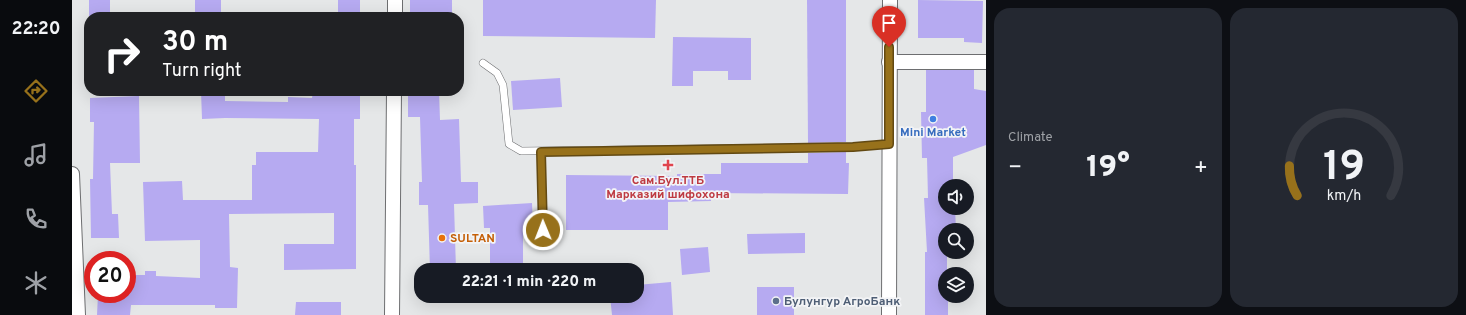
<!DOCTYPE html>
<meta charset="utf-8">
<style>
body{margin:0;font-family:Overpass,sans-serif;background:#242831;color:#f1f3f6;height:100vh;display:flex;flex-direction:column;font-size:15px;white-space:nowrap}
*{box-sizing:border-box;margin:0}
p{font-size:13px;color:#9ea1a6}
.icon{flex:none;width:22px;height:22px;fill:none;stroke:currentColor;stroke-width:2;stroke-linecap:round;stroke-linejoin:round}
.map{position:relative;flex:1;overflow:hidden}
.side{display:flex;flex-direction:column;gap:8px;padding:8px;background:#0d0f14;width:480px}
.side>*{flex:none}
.guide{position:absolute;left:12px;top:12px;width:380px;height:84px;border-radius:16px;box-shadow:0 4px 16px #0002;background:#202124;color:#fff;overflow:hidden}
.controls{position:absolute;left:866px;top:179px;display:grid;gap:8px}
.controls a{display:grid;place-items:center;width:36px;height:36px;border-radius:50%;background:#171b24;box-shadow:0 4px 16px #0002;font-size:20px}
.speed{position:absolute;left:12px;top:251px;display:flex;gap:8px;font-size:20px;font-weight:700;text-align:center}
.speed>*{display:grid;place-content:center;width:52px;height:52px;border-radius:50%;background:#171b24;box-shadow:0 4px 16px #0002;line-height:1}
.speed .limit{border:6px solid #d22;background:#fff;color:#111}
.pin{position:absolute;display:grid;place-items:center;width:34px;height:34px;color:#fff;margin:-41px -17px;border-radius:50% 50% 50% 0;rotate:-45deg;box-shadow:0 0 4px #0007}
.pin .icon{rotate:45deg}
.me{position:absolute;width:44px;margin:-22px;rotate:359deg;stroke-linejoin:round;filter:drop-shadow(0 0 3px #0008)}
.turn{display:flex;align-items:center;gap:14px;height:84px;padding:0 12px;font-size:18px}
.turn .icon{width:52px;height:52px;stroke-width:2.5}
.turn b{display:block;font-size:28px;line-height:34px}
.big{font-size:30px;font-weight:800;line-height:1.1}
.side .card{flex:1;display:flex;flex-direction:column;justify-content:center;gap:6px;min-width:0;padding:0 14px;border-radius:16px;background:#242831}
.side .dial{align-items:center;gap:0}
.dial svg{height:104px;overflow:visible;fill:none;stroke:#363941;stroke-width:7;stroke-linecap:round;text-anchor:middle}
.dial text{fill:#f1f3f6;stroke:none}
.heat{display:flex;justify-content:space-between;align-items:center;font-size:22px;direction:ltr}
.side .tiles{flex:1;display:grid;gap:8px;grid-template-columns:repeat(2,1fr)}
.trip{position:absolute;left:342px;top:263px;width:230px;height:40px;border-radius:16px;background:#171b24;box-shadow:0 4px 16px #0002;font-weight:800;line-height:40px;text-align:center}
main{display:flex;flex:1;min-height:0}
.tab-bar{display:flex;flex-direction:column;width:72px;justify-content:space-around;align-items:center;background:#090b0e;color:#9ea1a6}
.tab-bar .icon{width:28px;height:28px}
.tab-bar .selected{color:#97711b}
.tab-bar b{font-size:18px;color:#f1f3f6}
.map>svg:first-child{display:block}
.building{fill:#b6aaf1}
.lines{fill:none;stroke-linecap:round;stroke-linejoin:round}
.lane-casing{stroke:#6d6e70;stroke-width:8}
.street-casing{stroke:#6d6e70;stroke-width:16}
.lane{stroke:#fff;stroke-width:7}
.street{stroke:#fff;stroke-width:14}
.route-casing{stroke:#624912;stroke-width:10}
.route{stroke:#97711b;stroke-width:7}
.shop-dot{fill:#3f7fe0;stroke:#f3f4f6;stroke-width:1.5}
.health-dot{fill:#e0444e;stroke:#f3f4f6;stroke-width:1.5}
.food-dot{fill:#e8710a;stroke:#f3f4f6;stroke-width:1.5}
.service-dot{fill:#5c6f8a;stroke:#f3f4f6;stroke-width:1.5}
.labels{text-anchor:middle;stroke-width:3.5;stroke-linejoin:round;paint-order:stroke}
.shop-label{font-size:12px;font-weight:bold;fill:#366cbe;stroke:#f3f4f6}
.health-label{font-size:12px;font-weight:bold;fill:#be3a42;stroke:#f3f4f6}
.food-label{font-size:12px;font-weight:bold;fill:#c56008;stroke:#f3f4f6;text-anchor:start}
.service-label{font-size:12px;font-weight:bold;fill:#4e5e75;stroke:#f3f4f6;text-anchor:start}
</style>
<main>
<nav class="tab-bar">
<b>22:20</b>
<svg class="icon selected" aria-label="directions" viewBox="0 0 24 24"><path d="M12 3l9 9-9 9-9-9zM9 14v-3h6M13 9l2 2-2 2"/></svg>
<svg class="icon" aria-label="music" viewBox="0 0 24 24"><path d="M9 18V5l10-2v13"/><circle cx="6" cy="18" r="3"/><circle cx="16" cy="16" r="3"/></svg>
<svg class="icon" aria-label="phone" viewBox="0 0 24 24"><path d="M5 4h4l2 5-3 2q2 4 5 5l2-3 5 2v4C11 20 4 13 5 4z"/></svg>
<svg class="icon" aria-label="climate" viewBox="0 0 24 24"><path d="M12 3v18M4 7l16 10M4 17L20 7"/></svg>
</nav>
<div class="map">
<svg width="914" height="315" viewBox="0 0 914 315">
<rect width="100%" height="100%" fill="#e5e7e8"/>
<g class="building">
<rect x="17" y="0" width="21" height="17"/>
<rect x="123" y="0" width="26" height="17"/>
<rect x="266" y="0" width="22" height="17"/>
<rect x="338" y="0" width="42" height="17"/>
<polygon points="411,0 584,0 583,38 411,36"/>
<polygon points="735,0 774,0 774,142 736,143"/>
<polygon points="846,0 911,1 910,43 892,42 892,38 846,38"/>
<polygon points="601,37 679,38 679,80 656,80 656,71 621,71 621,86 600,86"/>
<polygon points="854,70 902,70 902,89 914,91 914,145 881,157 881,186 873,186 873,208 883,208 884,230 873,230 873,252 875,252 875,274 873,274 873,296 876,296 876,315 853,315 853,252 855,252 852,198 856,198 855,158 850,158 849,112 854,112"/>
<polygon points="488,78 490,107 441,110 439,81"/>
<polygon points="129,91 153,91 153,101 216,102 216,97 240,98 241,91 288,91 288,119 282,119 282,165 284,165 284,269 212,270 212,244 262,244 262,213 157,214 158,267 166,268 165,308 143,308 143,305 59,305 58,315 25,315 26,294 55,294 55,275 73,275 73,271 84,271 84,276 128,278 128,240 73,241 71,182 110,181 111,200 180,200 180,165 184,165 184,152 246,152 247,119 153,118 130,119"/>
<polygon points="336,91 367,91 368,120 387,119 389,182 406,182 406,203 382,204 384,270 358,270 356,205 347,205 347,182 350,182 348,117 336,117"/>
<polygon points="67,96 68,163 38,163 40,214 46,214 47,238 19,238 18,179 21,179 22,122 18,122 18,98"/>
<polygon points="774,152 774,163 777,163 776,194 639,193 639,201 596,202 596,230 494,230 494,175 605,176 605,174 649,174 649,163 736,163 736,153"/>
<polygon points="460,203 461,226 451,226 451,269 418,270 418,228 412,228 411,206"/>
<polygon points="733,233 733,253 676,254 675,234"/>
<polygon points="636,247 638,272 610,275 608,249"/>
<polygon points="599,282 601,315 540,315 538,296 565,296 565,285"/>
<rect x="685" y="287" width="37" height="28"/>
<polygon points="224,302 269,302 269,315 223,315"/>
</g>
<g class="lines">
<g class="lane-casing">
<g id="lane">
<polyline points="411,63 425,73 431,85 437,144 449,151 781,147 817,144"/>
<polyline points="469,152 471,230"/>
</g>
</g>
<g class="street-casing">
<g id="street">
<polyline points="323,17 323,0"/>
<polyline points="817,62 914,62"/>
<polyline points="0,174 6,315"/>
<polyline points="320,315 322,91"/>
<polyline points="817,315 818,0"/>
</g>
</g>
<use href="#lane" class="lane"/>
<use href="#street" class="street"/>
</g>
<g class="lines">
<g class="route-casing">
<polyline id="route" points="471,230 469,152 781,147 817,144 817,47"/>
</g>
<use href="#route" class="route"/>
</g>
<circle class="shop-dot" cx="861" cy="119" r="4"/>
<path class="health-dot" d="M594 159h4v4h4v4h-4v4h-4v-4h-4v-4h4z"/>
<circle class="food-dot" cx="370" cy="238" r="4"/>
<circle class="service-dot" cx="704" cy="301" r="4"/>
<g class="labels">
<g class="shop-label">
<text x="861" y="136">Mini Market</text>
</g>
<g class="health-label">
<text x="596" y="184">Сам.Бул.ТТБ<tspan x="596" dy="14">Марказий шифохона</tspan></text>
</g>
<g class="food-label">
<text x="378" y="242">SULTAN</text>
</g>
<g class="service-label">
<text x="712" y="305">Булунгур АгроБанк</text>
</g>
</g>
</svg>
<div class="controls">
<a><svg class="icon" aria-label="sound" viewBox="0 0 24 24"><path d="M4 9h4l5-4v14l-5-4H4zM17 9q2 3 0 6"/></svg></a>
<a><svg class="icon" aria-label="search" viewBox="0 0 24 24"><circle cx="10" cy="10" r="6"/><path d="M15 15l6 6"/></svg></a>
<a><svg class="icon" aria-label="layers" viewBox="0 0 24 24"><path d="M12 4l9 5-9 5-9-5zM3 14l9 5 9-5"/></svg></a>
</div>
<div class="speed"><div class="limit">20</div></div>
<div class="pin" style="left:817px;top:47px;background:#d93025"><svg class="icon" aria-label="arrive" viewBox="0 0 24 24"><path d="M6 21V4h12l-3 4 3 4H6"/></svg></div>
<svg class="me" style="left:471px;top:230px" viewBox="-20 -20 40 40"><circle r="17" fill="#97711b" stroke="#fff" stroke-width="3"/><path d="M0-11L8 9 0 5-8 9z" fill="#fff"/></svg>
<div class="trip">22:21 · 1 min · 220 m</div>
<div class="guide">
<div class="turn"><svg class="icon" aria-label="right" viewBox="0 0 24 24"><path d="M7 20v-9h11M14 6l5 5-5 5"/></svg><div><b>30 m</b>Turn right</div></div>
</div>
</div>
<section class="side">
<div class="tiles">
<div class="card"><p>Climate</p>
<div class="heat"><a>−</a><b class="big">19°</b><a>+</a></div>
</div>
<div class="card dial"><svg viewBox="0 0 100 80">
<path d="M14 69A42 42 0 1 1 86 69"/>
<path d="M14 69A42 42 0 0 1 8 46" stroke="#97711b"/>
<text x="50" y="56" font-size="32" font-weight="700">19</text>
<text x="50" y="72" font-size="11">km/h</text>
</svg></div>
</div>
</section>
</main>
